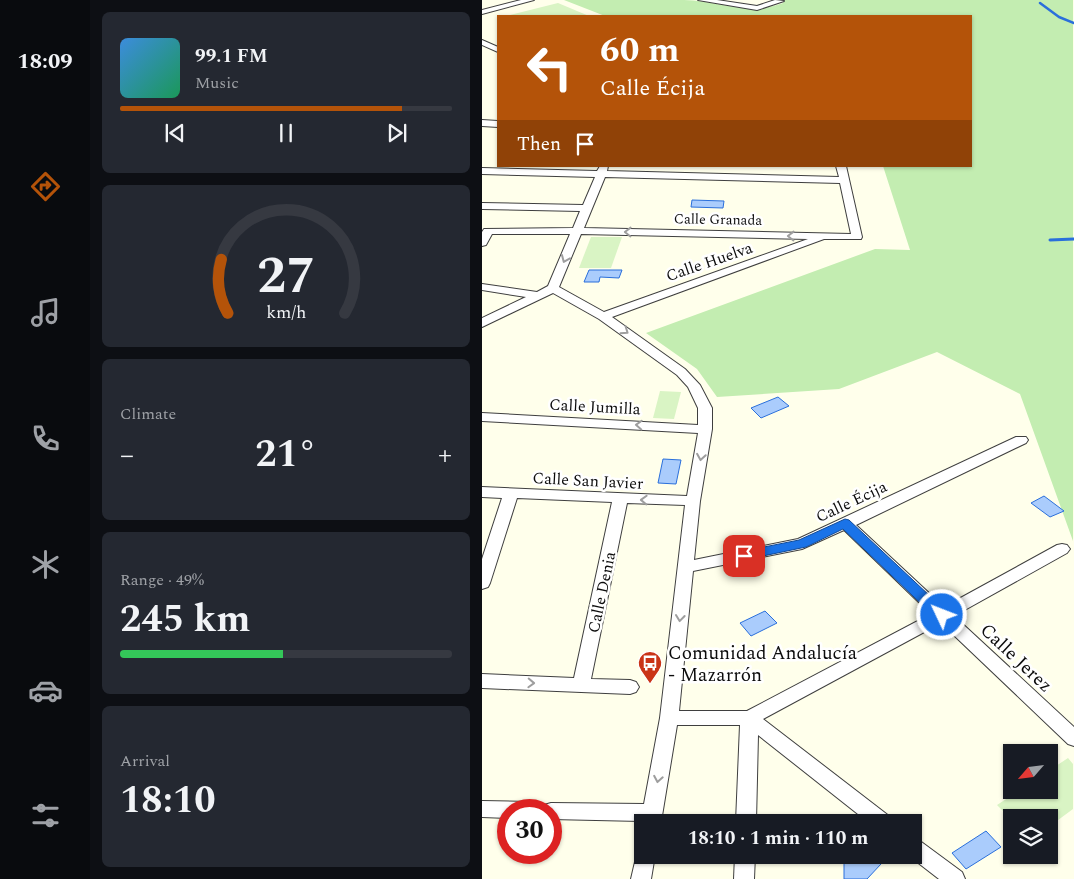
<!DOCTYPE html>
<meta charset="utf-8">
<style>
body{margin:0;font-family:Spectral,serif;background:#242831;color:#f1f3f6;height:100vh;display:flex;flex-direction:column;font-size:19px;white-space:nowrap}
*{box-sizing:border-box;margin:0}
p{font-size:16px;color:#9ea1a6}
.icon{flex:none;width:28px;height:28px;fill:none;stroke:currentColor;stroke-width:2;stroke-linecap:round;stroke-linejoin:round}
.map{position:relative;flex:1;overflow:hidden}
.sheet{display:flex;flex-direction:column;gap:12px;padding:12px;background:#0d0f14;width:392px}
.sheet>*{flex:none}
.banner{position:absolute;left:15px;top:15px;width:475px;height:152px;border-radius:0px;box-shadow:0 1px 4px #0004;background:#b45309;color:#fff;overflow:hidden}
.needle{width:32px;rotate:242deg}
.buttons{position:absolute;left:521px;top:744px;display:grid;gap:10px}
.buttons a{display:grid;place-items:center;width:55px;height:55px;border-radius:0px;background:#171b24;box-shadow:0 1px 4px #0004;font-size:25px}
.speed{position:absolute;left:15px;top:799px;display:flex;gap:10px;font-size:25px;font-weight:700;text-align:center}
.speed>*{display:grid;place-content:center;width:65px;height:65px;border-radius:50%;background:#171b24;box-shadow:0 1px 4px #0004;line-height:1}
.speed .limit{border:8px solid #d22;background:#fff;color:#111}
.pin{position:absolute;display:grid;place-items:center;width:42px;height:42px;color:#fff;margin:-21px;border-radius:10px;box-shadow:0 2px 8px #0006}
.me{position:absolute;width:55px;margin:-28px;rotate:313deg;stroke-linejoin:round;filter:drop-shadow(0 0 4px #0008)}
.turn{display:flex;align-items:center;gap:18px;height:105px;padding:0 20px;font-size:22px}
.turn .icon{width:65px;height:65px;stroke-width:2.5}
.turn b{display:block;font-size:35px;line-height:42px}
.then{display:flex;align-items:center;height:48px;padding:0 20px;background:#0003;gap:10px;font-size:19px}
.big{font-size:38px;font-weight:700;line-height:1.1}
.sheet .card{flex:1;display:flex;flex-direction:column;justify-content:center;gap:8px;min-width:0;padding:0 18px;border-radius:8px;background:#242831}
.sheet .dial{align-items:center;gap:0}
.dial svg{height:130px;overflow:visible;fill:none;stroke:#363941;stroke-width:7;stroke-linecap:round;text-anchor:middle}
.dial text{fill:#f1f3f6;stroke:none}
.song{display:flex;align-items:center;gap:15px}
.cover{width:60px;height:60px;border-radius:8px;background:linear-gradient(135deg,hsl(210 70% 55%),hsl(150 70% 35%))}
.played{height:5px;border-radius:2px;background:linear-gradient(90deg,#b45309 85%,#363941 85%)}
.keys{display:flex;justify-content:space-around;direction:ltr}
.heat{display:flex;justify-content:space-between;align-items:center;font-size:28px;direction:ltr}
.charge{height:8px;border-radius:4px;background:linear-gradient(90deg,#34c759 49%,#363941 0)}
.trip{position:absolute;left:152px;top:814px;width:288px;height:50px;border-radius:0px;background:#171b24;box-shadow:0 1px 4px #0004;font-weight:700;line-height:50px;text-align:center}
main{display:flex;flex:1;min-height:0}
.dock{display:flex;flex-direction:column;width:90px;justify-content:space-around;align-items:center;background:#090b0e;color:#9ea1a6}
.dock .icon{width:35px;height:35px}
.dock .active{color:#b45309}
.dock b{font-size:22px;color:#f1f3f6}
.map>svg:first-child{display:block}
.green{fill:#c3edb1}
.pitch{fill:#d9f4c4}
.water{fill:#aaccfc;stroke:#2a6fdb}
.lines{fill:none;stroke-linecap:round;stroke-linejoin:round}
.stream-far1{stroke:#2a6fdb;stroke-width:2.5}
.stream{stroke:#2a6fdb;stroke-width:3}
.street-casing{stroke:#3f3f3f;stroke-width:2}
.street{fill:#fff;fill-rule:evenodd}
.oneway{stroke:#9e9e9e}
.route{fill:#1a73e8;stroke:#114b97}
.labels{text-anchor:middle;stroke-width:5;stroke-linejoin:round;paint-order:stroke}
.far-street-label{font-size:14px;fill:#0c0c0c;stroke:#fff}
.street-label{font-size:16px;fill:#0c0c0c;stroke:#fff}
.near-poi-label{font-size:19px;fill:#0c0c0c;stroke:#fff;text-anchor:start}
.near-street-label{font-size:19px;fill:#0c0c0c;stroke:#fff}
</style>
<main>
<nav class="dock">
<b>18:09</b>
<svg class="icon active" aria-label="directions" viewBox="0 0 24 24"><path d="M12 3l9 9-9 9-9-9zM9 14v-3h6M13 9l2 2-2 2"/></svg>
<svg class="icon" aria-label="music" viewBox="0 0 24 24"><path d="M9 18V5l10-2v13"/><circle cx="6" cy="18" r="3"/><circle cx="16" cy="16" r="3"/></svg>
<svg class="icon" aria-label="phone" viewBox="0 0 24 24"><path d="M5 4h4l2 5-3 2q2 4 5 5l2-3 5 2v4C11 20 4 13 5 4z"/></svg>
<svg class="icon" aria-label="climate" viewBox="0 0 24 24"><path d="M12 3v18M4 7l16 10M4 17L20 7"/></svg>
<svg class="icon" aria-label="car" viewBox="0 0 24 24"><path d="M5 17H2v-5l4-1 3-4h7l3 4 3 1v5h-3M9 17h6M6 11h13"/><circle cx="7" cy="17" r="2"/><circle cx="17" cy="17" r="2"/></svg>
<svg class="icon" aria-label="filters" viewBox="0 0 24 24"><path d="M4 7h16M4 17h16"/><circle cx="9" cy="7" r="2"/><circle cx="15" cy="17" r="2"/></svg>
</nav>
<section class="sheet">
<div class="card">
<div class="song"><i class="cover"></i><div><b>99.1 FM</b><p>Music</p></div></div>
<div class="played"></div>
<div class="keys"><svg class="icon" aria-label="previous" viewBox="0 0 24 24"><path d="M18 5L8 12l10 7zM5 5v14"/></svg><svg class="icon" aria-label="pause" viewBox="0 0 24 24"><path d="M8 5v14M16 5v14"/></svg><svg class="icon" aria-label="next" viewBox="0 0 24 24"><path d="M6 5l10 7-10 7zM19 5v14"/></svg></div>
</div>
<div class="card dial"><svg viewBox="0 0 100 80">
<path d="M14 69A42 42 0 1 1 86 69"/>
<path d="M14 69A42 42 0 0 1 10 36" stroke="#b45309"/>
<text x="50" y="56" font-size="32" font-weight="700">27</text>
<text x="50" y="72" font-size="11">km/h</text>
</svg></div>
<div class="card"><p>Climate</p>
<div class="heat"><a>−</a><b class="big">21°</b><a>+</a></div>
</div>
<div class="card"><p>Range · 49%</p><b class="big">245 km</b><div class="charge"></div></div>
<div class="card"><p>Arrival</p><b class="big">18:10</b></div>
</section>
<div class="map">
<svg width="592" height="879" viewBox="0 0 592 879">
<rect width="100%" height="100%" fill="#ffffeb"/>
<path class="green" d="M82,0C122,0 162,0 202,0C238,1 265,16 301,3L302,0H591V541L538,394L455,352L357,389L235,397L215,369L164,333L393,249L428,250L401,166H489V16H123Z"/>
<g class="pitch">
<polygon points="76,3 107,16 24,16"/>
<polygon points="109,237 140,237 129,268 97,268"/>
<polygon points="178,391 199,392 192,419 171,418"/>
<polygon points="586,758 591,764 591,809 568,826 568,818 530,818 530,820 515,805 538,790 568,790 568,770"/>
</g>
<g class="water">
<polygon points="210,200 242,201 241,208 209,207"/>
<polygon points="107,270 140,270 137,278 118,277 117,282 102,282"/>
<polygon points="296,397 307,406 279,418 269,408"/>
<polygon points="181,459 199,460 194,484 176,483"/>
<polygon points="562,496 582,511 568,517 549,503"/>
<polygon points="283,611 295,623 269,636 258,623"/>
<polygon points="504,831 519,847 484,869 470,853"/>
<polygon points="362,855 388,855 399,864 385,879 362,879"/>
</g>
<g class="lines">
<polyline class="stream-far1" points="558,3 577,17 592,23"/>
<polyline class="stream" points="568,240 592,239"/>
<g class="street-casing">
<g id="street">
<polygon points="39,0 52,0 0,14 0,10"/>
<polygon points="216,0 235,0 275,6 293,0 302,1 275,10"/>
<polygon points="0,40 16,47 16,52 0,45"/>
<polygon points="0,120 16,121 16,127 0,126"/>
<path d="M118,166H126L125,171L357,177L354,166H364L380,237L379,239H342L130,317L203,369L218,385L230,408V429L218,501L212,560L316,539L534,437H544L546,440L544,443L374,525L462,607L575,545L580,544L585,545L588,549L585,553L472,616L592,727V746L586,744L459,623L281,719L407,816L410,822H386L276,735L274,822H254L258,725H195L179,822H161V826L159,821L69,819V810H60L62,805L69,803L162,804L178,718L203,505L145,503L109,679L148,680L154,682L157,687L154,692L148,694L0,688V674L92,678L130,502L35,498L8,583L6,587L0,589V559L20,498L0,497V487L205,496L216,433L0,421V413L216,425V408L206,387L195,375L117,319L71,293L0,327V318L44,297L0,290V284L55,292L66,286L88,234H10L4,245L0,246V232L2,229L91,228L98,211L0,209V203L101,205L113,177L0,174V168L115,171ZM123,177L358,183L369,234L102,228ZM99,234L326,239L122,312L77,287ZM362,530L449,614L265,711H197L211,571L320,549Z"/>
<polygon points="0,801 47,802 54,804 57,810 26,810 26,818 0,817"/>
<polygon points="431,838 438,841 480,872 483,879 457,879 426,855 431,855"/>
<polygon points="161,847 161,855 173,855 169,879 149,879 156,849"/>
<polygon points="253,855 273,855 272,879 252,879"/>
</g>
</g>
<use href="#street" class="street"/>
</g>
<defs><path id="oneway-chevron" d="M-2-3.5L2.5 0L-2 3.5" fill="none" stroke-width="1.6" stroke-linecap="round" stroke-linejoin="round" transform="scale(1.25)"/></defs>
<g class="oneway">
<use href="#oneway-chevron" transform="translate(146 232) rotate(-179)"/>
<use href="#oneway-chevron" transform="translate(309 236) rotate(-179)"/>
<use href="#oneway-chevron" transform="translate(83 259) rotate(113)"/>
<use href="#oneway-chevron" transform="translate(143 331) rotate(35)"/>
<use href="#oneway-chevron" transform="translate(157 425) rotate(-177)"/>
<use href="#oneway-chevron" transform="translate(219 457) rotate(99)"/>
<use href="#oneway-chevron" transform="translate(162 500) rotate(-178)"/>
<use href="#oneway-chevron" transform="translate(198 618) rotate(97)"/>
<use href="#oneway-chevron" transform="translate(49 683) rotate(2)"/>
<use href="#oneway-chevron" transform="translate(176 779) rotate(100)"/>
</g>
<polygon class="route" points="363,519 367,520 465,612 467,615 465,619 455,619 361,529 324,547 262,560 258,559 256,556 258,552 262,551 317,540"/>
<defs>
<g id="bus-pin" transform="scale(1.25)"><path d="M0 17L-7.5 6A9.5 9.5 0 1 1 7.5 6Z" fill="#ca3417" stroke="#fff"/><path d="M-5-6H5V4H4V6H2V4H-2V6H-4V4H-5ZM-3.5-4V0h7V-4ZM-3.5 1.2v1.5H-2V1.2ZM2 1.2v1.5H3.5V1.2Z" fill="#fff"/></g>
</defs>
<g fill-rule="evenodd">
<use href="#bus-pin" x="168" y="663"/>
</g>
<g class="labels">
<g class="far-street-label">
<text transform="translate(236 219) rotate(1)" y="5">Calle Granada</text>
</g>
<g class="street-label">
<text transform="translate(227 261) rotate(-19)" y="6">Calle Huelva</text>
<text transform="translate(113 406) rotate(3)" y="6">Calle Jumilla</text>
<text transform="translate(106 480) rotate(3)" y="6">Calle San Javier</text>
<text transform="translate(369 501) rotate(-25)" y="6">Calle Écija</text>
<text transform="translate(119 592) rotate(-78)" y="6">Calle Denia</text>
</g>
<g class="near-poi-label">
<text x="186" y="659">Comunidad Andalucía<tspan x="186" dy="22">- Mazarrón</tspan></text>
</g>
<g class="near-street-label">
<text transform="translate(535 657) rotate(43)" y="7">Calle Jerez</text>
</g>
</g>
</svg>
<div class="buttons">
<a><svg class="needle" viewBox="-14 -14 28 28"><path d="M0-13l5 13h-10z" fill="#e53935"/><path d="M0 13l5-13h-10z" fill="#9ea1a6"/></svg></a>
<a><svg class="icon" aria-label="layers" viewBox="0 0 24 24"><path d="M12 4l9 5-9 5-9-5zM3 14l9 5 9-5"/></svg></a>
</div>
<div class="speed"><div class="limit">30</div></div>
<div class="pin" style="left:262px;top:556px;background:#d93025"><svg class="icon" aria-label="arrive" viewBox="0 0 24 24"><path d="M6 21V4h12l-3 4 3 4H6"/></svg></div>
<svg class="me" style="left:460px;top:615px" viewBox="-20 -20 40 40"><circle r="17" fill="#1a73e8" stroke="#fff" stroke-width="3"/><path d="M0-11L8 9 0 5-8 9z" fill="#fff"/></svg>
<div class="trip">18:10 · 1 min · 110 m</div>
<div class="banner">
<div class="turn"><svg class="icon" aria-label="left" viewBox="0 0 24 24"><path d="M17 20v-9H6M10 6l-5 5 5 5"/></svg><div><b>60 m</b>Calle Écija</div></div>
<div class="then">Then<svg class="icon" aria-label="arrive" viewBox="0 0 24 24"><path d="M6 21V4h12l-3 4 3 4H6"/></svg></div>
</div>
</div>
</main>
